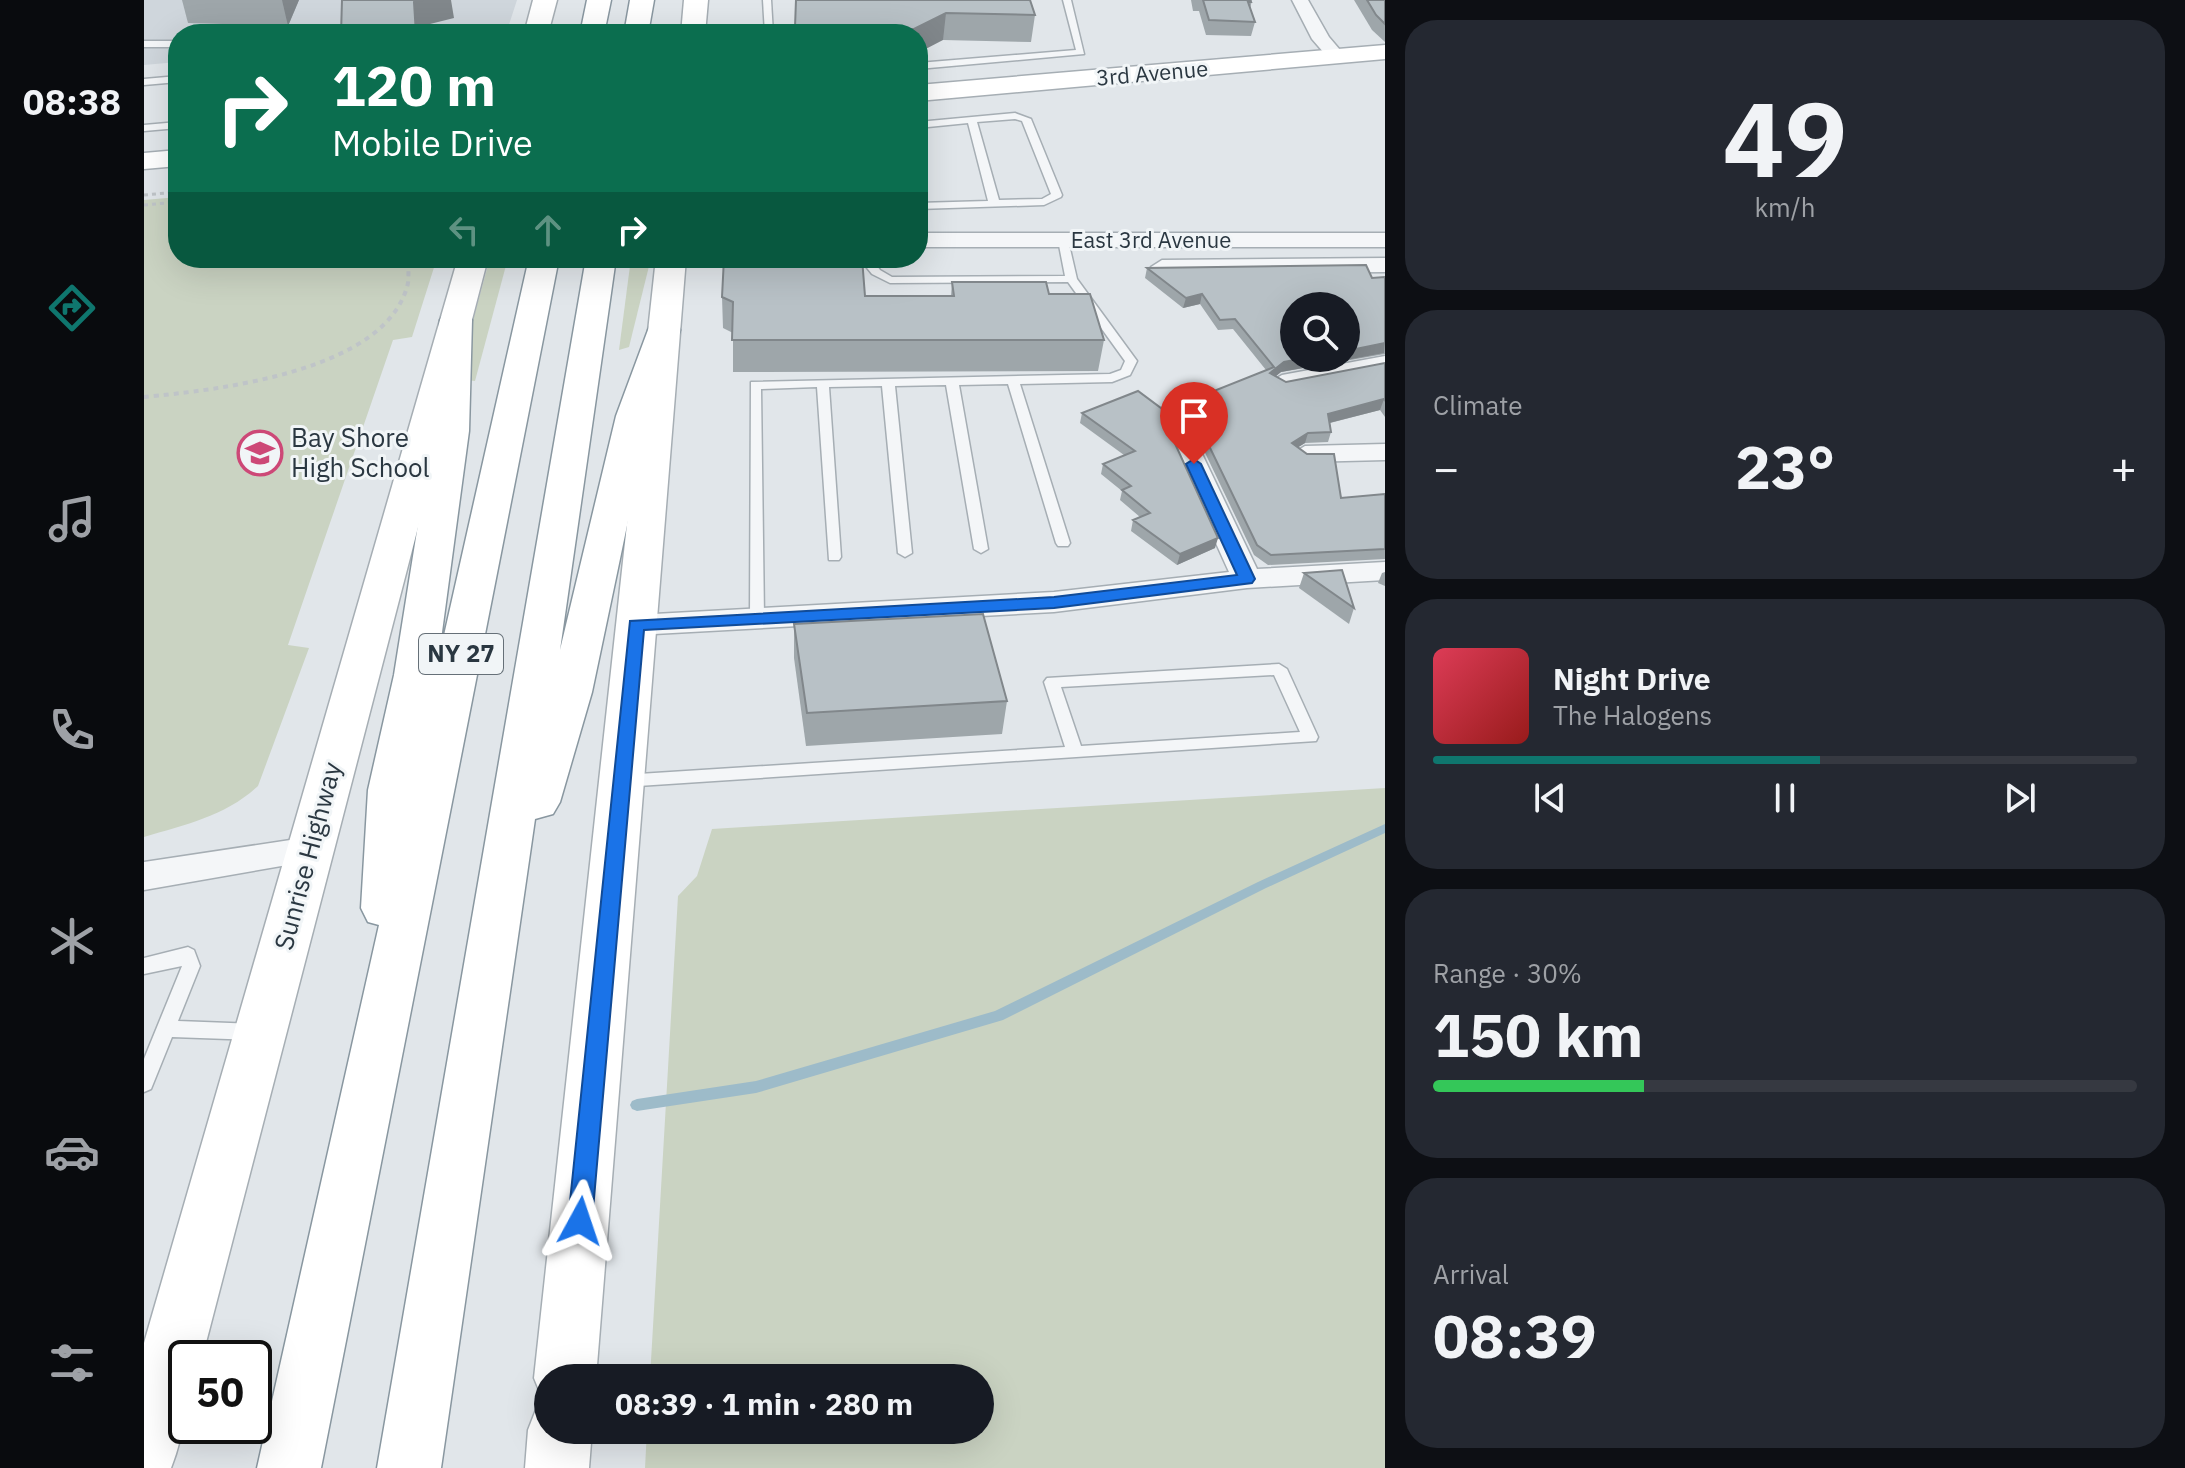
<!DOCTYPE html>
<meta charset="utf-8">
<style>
body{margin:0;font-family:"IBM Plex Sans",sans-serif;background:#242831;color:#f1f3f6;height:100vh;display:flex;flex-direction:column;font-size:30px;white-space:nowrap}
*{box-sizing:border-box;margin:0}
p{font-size:26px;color:#9ea1a6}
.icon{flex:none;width:44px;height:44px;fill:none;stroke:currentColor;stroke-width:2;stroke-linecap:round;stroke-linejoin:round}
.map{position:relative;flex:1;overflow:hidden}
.sheet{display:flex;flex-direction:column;gap:20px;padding:20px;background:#0d0f14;width:800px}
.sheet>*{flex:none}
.guide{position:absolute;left:24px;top:24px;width:760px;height:244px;border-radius:32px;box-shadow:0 8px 32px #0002;background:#0b6e4f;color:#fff;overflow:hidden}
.controls{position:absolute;left:1136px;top:292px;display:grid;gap:16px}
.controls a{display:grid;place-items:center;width:80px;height:80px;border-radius:50%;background:#171b24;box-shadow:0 8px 32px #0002;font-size:40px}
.speed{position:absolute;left:24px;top:1340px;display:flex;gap:16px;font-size:40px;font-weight:700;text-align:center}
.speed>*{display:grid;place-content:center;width:104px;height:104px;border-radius:50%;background:#171b24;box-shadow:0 8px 32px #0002;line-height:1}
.speed .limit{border:4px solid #111;border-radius:12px;background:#fff;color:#111}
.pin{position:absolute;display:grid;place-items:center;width:68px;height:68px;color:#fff;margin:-82px -34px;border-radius:50% 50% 50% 0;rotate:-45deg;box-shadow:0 0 8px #0007}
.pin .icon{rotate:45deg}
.me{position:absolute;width:88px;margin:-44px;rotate:5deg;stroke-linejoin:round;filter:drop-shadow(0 0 6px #0008)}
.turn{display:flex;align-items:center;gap:28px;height:168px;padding:0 32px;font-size:36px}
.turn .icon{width:104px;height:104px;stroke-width:2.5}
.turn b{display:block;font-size:56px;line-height:68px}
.lanes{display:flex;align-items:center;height:76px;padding:0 32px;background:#0003;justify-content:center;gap:40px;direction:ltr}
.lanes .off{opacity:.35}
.big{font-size:60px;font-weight:800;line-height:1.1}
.sheet .card{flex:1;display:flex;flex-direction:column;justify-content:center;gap:12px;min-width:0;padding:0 28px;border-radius:32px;background:#242831}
.sheet .dial{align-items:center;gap:0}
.dial b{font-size:104px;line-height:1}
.song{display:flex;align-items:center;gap:24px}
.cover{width:96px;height:96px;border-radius:12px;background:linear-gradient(135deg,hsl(350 70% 55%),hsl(0 70% 35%))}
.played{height:8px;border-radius:4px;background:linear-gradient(90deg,#0f766e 55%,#363941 55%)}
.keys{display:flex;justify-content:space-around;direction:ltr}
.heat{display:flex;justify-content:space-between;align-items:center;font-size:44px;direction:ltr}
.charge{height:12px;border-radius:6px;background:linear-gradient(90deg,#34c759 30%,#363941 0)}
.trip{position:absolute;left:390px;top:1364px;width:460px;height:80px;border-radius:40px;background:#171b24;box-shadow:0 8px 32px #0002;font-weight:800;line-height:80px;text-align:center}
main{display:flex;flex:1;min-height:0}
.menu{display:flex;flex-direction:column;width:144px;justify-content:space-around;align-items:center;background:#090b0e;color:#9ea1a6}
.menu .icon{width:56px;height:56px}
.menu .current{color:#0f766e}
.menu b{font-size:36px;color:#f1f3f6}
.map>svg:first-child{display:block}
.built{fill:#cfd6dc}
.green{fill:#cad3c2}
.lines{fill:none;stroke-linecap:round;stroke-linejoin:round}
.stream{fill:#9dbbc9;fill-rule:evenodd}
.lane-casing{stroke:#a6aeb4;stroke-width:3}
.street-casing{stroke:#a6aeb4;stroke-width:3}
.secondary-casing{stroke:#a6aeb4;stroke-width:3}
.highway-casing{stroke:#8997a0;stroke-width:3}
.path-far1{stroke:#bfc4c8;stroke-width:3;stroke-dasharray:4 4;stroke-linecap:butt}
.path{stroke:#bfc4c8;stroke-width:4;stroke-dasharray:5 5;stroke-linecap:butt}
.lane{fill:#f4f6f8;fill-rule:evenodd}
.street{fill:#f4f6f8;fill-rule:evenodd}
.secondary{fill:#fff;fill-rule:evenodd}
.highway{fill:#fff;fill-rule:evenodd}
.wall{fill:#9ea6aa}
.shaded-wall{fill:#81878b}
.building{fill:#b8c1c6;stroke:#81878b;stroke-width:2}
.route{fill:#1a73e8;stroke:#114b97;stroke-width:2}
.labels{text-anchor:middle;stroke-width:6;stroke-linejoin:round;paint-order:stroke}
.far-street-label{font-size:22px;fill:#2a3741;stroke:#f1f5f7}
.shield{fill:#f1f5f7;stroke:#667078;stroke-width:2}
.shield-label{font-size:24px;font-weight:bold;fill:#2a3741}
.poi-label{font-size:26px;fill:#2a3741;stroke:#f1f5f7;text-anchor:start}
.street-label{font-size:26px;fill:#2a3741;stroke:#f1f5f7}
</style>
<main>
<nav class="menu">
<b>08:38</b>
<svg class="icon current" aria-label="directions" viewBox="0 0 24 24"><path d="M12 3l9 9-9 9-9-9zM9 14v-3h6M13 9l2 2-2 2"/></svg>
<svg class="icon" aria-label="music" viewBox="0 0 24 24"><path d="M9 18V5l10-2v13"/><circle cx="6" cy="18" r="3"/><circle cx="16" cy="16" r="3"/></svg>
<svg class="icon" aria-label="phone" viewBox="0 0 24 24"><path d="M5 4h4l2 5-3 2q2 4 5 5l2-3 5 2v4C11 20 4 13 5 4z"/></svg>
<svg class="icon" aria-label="climate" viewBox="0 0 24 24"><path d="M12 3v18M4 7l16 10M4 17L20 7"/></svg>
<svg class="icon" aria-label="car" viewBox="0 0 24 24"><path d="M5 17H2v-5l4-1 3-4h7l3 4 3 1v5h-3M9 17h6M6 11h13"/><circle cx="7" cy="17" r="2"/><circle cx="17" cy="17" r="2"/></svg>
<svg class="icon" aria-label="filters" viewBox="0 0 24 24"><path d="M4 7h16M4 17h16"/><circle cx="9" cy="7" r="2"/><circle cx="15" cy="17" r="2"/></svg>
</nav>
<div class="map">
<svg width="1241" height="1468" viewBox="0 0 1241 1468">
<rect width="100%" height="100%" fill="#e1e6ea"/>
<polygon class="built" points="0,0 373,0 362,34 34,34 34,62 0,65"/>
<g class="green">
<path d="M34,197V258H293L268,337L249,340L144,645L165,648L114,786C82,816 41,825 0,837V200Z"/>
<polygon points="346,258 364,258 331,381 322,380 329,320"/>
<polygon points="487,258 507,258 485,347 475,350"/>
<polygon points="1241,788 1241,1468 501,1468 503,1430 836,1430 836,1378 506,1378 534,896 553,876 568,829"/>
</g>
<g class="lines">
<polygon class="stream" points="1241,824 1241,833 1122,888 859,1020 612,1093 493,1111 488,1109 486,1105 488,1101 493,1099 612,1081 851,1011 1114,882"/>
<g class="lane-casing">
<g id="lane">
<polygon points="619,0 627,0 629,34 621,34"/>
<polygon points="919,0 927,0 940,54 774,69 774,63 932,50"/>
<rect x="0" y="41" width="34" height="6"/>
<polygon points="34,76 34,82 0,85 0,79"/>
<path d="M871,113L887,119L918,195L917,197L900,205L774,209V203L844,201L824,123L774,128V122ZM871,119L878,121L907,194L898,199L855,200L833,122Z"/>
<polygon points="34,122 34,128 0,131 0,125"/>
<polygon points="919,237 924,240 933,279 993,361 986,375 968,382 876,384 926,543 924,546 914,546 912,543 864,384 815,385 844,549 837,553 830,549 802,385 751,386 768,553 761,557 754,553 738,386 685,387 697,557 695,560 685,560 673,387 617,389 620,618 618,621 608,621 606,618 607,382 966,374 977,370 981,361 924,282 746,283 728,274 715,258 727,258 736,270 748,277 921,276 914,240"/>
<path d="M1135,664L1143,669L1174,737L1172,741L479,787L473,785L471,781L473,777L479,775L921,747L900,682L903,678ZM1130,675L1156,732L937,746L917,687Z"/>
<polygon points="44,947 50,950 56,966 34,1021 112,1024 119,1026 122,1032 119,1038 112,1040 28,1037 7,1089 0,1092 0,1059 38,966 0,974 0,958"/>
</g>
</g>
<g class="street-casing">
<g id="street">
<polygon points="1148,0 1164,0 1185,37 1202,57 1199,61 1187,61 1168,39"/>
<rect x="774" y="233" width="467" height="14"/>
<polygon points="1241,258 1241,272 1018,274 1007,267 1018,260"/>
<polygon points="1241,356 1241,370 1138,389 1126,382 1138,375"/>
<polygon points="1036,427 1049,435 1113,569 1241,562 1241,580 1103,588 910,612 492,635 481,632 477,625 481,618 492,615 910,592 1085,572 1023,435"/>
<polygon points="1241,444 1241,460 1161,462 1148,454 1161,446"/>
<polygon points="166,837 178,841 183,850 178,859 0,890 0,862"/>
</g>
</g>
<g class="secondary-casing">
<g id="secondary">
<polygon points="389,0 413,0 404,34 380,34"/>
<polygon points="540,0 564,0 561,34 537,34"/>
<polygon points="1241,45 1241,59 774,101 774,85"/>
<polygon points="34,150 34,166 0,169 0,153"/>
<path d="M314,258H344L58,1358H42C42,1397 42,1431 27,1468H0V1343Z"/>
<polygon points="512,258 542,258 452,1378 404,1378 404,1402 399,1400 390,1378"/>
<polygon points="404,1403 404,1430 448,1430 445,1468 381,1468 384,1430 393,1407"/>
</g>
</g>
<g class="highway-casing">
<g id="highway">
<polygon points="443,0 467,0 460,34 436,34"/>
<polygon points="486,0 510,0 504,34 480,34"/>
<polygon points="385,258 415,258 177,1468 113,1468 235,925 224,922 217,908 224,790 250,675 289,431 296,320 301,313 312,310 323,313 328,320 325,431 294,662"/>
<polygon points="442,258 472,258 416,650 472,416 504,330 508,323 520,320 532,323 536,330 506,416 448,692 416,802 409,814 391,819 297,1468 233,1468"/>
</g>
</g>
<g class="path-far1">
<polyline points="0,195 34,192"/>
<polyline points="0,205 34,202"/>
</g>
<path class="path" d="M0,397C72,390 244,372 264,283C265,275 264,266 264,258"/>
<use href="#lane" class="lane"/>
<use href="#street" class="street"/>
<use href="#secondary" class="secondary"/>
<use href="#highway" class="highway"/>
</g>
<g class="wall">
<polygon points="38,0 155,0 144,26 44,23"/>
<polygon points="652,0 891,15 887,42 799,40 774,34 651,34"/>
<polygon points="1047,0 1108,0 1106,9 1111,22 1107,36 1062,35 1055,11 1049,11"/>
<polygon points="1210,0 1241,0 1241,42 1228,30"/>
<polygon points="1003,268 1228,278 1241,277 1241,354 1137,372 1132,376 1142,382 1241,363 1241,417 1236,410 1186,423 1187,432 1184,442 1161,443 1154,447 1197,498 1241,494 1241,560 1241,559 1124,565 1110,555 1052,434 1038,424 1026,433 1071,548 1033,565 987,531 989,520 996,517 976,500 978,491 957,474 959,464 980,455 936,423 938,413 1017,408 1050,399 1122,370 1089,329 1074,330 1056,304 1039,308 1001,278"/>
<polygon points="808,282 905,294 960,340 954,371 589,372 589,333 579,328 578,297 807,296"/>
<polygon points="1241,572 1241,586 1234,583 1238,573"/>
<polygon points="1160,573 1210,608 1205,624 1155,588"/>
<polygon points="650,624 863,701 858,734 662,746 650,658"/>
</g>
<g class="shaded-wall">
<polygon points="138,0 155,0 144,26"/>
<polygon points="279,0 307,0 310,18 274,27 274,34 272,34 270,2"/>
<polygon points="802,13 799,40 774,53 774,34 770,34 770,29"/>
<polygon points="1058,294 1056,304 1039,308 1042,298"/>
<polygon points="1241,343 1240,353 1137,372 1123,383 1126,373 1140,362 1161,358 1202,358 1202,351"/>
<polygon points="1240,399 1236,410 1181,424 1184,414"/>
<polygon points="1040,414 1038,424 1020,436 1023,426"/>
<polygon points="1164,433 1161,443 1145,453 1148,443"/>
<polygon points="1074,538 1071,548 1033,565 1036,554"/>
</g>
<g class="building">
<polygon points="198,0 279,0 270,2 272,34 197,34"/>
<polygon points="652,0 886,0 891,15 802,13 770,29 651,27"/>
<polygon points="1059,0 1106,0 1107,2 1104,2 1111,22 1065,20"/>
<polygon points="1223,0 1241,0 1241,24 1232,15"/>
<polygon points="580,258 718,258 721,296 810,296 808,282 902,282 905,294 946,294 960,340 588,340 589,302 578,297"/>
<polygon points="1222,265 1228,278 1241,277 1241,343 1202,351 1202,306 1150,306 1150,358 1161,358 1140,362 1126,373 1142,382 1241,363 1241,401 1240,399 1184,414 1187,432 1164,433 1148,443 1163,454 1190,454 1197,498 1241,494 1241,549 1127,555 1113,545 1054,423 1040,414 1023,426 1074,538 1036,554 989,520 1006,513 978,490 987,486 959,464 991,451 938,413 994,391 1017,408 1046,397 1050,399 1130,367 1091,319 1076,320 1058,294 1042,298 1003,268"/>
<polygon points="1198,570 1210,608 1160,573"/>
<polygon points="839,614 863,701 663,713 650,624"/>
</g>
<polygon class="route" points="1050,459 1057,464 1111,579 1108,583 910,608 500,630 448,1221 444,1229 436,1232 428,1229 424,1221 486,621 910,597 1093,575 1042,464"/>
<defs>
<g id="school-ring" transform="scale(2.3)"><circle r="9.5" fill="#f1f5f7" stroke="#cd4877" stroke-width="1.5"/><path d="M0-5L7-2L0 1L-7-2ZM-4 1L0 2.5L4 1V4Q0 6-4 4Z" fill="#cd4877"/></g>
</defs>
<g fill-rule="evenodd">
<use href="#school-ring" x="116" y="453"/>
</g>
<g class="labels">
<g class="far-street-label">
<text transform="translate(1008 73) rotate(-5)" y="8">3rd Avenue</text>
<text x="1007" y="248">East 3rd Avenue</text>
</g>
<rect class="shield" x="275" y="634" width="84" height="40" rx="6"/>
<g class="shield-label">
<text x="317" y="662">NY 27</text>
</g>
<g class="poi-label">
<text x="147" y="447">Bay Shore<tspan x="147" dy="30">High School</tspan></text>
</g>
<g class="street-label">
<text transform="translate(164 856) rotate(-75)" y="9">Sunrise Highway</text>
</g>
</g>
</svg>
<div class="controls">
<a><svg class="icon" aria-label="search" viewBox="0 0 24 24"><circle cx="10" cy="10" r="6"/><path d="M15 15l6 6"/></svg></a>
</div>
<div class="speed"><div class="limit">50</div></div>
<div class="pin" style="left:1050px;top:464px;background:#d93025"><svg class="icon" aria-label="arrive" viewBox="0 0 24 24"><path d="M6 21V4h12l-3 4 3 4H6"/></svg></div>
<svg class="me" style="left:436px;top:1221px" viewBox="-20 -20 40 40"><path d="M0-17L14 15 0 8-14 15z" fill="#1a73e8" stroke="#fff" stroke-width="4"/></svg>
<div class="trip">08:39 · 1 min · 280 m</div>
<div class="guide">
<div class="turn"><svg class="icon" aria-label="right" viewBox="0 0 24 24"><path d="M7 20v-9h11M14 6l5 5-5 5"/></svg><div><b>120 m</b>Mobile Drive</div></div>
<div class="lanes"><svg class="icon off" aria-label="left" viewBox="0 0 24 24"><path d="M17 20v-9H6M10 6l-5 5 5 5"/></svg><svg class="icon off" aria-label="ahead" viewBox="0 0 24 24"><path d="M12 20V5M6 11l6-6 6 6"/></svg><svg class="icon" aria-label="right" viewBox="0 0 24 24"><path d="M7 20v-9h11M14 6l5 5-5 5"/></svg></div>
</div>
</div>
<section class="sheet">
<div class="card dial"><b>49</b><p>km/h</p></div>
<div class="card"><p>Climate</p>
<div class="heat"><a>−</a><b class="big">23°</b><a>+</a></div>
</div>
<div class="card">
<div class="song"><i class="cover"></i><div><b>Night Drive</b><p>The Halogens</p></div></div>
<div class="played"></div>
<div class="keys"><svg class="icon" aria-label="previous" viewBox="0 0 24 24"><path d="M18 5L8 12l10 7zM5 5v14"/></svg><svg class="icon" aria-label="pause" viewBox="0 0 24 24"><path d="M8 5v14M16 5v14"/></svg><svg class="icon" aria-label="next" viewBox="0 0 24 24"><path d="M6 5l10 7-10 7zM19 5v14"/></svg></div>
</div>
<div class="card"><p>Range · 30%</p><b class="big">150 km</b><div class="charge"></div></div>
<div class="card"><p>Arrival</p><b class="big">08:39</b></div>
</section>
</main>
